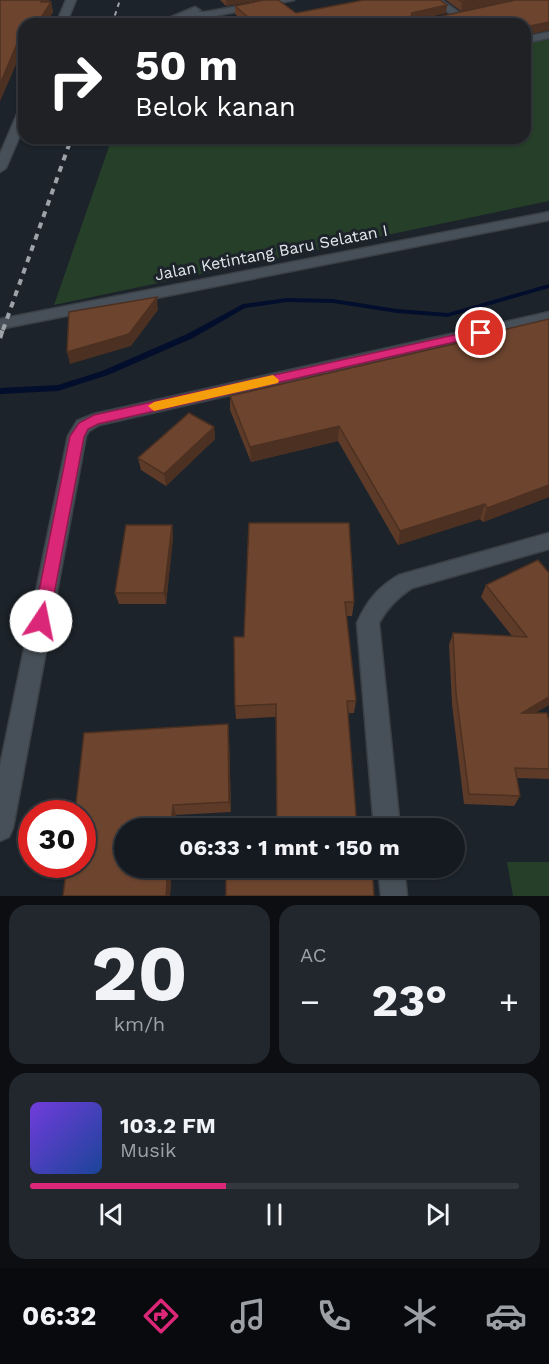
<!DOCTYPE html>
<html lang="id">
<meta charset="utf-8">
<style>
body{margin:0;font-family:"Work Sans",sans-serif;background:#22272d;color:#f1f3f6;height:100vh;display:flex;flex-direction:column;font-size:22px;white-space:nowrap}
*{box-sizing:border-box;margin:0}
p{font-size:20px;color:#9da1a5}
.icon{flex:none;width:33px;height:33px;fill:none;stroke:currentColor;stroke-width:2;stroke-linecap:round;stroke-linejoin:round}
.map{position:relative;height:896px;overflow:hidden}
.drawer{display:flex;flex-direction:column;gap:9px;padding:9px;background:#0c0e12;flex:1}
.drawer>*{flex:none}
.hud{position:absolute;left:18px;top:18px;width:513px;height:126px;border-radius:18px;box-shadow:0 2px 4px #0004,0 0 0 2px #34383e;background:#202124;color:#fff;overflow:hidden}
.speed{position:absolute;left:18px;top:800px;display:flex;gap:12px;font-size:30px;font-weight:700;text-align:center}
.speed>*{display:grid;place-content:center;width:78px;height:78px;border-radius:50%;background:#151a20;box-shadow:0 2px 4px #0004,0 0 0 2px #34383e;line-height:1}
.speed .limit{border:9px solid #d22;background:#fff;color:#111}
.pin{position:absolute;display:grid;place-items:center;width:51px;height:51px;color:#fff;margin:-26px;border:3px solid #fff;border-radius:50%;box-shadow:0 2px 6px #0007}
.me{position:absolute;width:66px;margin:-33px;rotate:11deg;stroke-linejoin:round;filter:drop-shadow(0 0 4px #0008)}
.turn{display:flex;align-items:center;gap:21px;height:126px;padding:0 18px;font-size:27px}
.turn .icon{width:78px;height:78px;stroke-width:2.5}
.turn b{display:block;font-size:42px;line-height:51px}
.big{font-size:45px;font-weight:700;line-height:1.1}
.drawer .widget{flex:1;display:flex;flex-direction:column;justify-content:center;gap:9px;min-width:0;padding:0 21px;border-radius:18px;background:#22272d}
.drawer .dial{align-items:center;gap:0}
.dial b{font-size:78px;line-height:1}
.song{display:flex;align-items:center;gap:18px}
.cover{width:72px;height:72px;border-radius:9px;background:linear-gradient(135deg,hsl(260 70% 55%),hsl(220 70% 35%))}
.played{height:6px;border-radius:3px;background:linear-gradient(90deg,#db2777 40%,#34383e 40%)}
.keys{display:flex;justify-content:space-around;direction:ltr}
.heat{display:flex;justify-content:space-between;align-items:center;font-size:33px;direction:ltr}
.drawer .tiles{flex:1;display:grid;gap:9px;grid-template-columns:1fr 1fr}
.widget:last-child{grid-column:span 2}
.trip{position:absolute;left:114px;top:818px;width:351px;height:60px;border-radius:30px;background:#151a20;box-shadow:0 2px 4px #0004,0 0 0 2px #34383e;font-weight:700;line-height:60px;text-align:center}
.tabs{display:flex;height:96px;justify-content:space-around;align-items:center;background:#080a0d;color:#9da1a5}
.tabs .icon{width:42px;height:42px}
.tabs .on{color:#db2777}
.tabs b{font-size:27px;color:#f1f3f6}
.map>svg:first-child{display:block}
.green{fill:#263f29}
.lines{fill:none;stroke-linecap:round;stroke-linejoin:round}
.stream{fill:#030e2d;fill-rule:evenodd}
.minor-casing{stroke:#3b4046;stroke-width:3}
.minor{fill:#475058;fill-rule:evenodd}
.rail-far2{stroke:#9da3a8;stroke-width:2;stroke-dasharray:4.5 4.5;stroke-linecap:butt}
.rail-far1{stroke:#9da3a8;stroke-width:4;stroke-dasharray:6 6;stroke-linecap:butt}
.rail{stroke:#9da3a8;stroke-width:4.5;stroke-dasharray:8 8;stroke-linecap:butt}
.wall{fill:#5e3b28}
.shaded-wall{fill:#4c3021}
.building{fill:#6d452f;stroke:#4c3021;stroke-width:1.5}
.route{fill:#db2777;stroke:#8e194d;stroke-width:1.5}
.slow{fill:#f59e0b}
.labels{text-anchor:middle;stroke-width:6;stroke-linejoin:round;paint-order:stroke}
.street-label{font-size:16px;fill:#e1e6eb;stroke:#1c232a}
</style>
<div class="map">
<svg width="549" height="896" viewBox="0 0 549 896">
<rect width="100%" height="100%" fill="#1c232a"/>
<g class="green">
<polygon points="549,39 549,201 54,305 112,138 525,138 525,44"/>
<polygon points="507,862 549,862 549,896 513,896"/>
</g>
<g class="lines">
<polygon class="stream" points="549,284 549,288 448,317 397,313 333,303 287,302 245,308 193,338 108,375 58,391 0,394 0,388 58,385 102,371 187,334 243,304 287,298 333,299 397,309 448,313"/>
<g class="minor-casing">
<g id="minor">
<polygon points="66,0 76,0 66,24 56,24"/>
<polygon points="274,0 294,0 205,18 184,18 168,24 155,24 195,7 200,10 198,12 205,12"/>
<polygon points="431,0 442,0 464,16 456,18"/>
<polygon points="549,32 549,38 525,43 525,37"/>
<polygon points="24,109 24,126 6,168 0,172 0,154 18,112"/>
<polygon points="549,212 549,220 0,329 0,319"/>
<polygon points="549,312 549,322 99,425 89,431 86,436 13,828 9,837 0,841 0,766 68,436 77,421 94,414"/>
<path d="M549,533V549L412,588C397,598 387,608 379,623L400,828H374L357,623C367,601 378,587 399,575Z"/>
<polygon points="378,867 404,867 407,896 381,896"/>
</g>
</g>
<use href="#minor" class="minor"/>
<g class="rail-far2">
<polyline points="112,24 120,0"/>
<polyline points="69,143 71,138"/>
</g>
<polyline class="rail-far1" points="3,330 70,142"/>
<polyline class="rail" points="0,338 3,328"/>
</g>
<g class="wall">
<polygon points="0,0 51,2 53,12 45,24 24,24 24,57 19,57 0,101"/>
<polygon points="220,0 261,0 226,6"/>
<polygon points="264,0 278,0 296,13 364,0 440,0 447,5 446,13 429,17 433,18 516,0 549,0 549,30 525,35 525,24 246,24 235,14 235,6"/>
<polygon points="446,0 512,0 461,11"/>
<polygon points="549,319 549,497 483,522 480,519 398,545 338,441 251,462 230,410 230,396 490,335 490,333"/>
<polygon points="214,427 215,439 166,486 141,470 138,458"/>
<polygon points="249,523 354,602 352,616 346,616 356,701 354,713 236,719 235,706 244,637"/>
<polygon points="172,525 173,537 166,604 119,604 115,593"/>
<polygon points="549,573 549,705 535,713 549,721 549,779 517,778 520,796 514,806 464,804 452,704 449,645 453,633 512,636 481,597 486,585"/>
<polygon points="228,724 229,736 231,812 176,815 175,828 124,828 124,867 172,867 170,896 63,896 67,864 82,864 82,813 75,813 84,733"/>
</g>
<g class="shaded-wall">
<polygon points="42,0 50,0 43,12 41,2"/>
<polygon points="226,0 261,0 226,6"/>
<polygon points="473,0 512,0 461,11 462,2"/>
<polygon points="51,2 53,12 45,24 37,24"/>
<polygon points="447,5 446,13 411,22 411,16 412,13"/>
<polygon points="549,22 549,30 525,35 525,27"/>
<polygon points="16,46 19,57 0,101 0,84"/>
<polygon points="157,297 158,310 131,346 70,364 67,352"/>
<polygon points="339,426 338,441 251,462 250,447"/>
<polygon points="214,427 215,439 166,486 164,474"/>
<polygon points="549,485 549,497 483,522 487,508"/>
<polygon points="485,504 480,519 398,545 400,531"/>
<polygon points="172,525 173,537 166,604 164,593"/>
<polygon points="549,697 549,705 516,724 522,713"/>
<polygon points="228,724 229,736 231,812 229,802"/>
<polygon points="173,805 176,815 175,828 171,828"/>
<polygon points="168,867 172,867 170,896 166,896"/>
</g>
<g class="building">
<polygon points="0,0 42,0 41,2 51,2 37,24 24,24 24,44 22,46 16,46 0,84"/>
<polygon points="264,0 278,0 296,13 364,0 440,0 447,5 412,13 411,16 433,18 516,0 549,0 549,22 525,27 525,24 256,24 235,6"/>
<polygon points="459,0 473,0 462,2"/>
<polygon points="157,297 129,334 67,352 69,312"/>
<polygon points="549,319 549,485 487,508 485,504 400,531 339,426 250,447 230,396 492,335 490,333"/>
<polygon points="189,413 214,427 164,474 138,458"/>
<polygon points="249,523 349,523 354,602 345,602 356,701 347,701 357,828 277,828 276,704 235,706 234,637 244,637"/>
<polygon points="126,525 172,525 164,593 115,593"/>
<polygon points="538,560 549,573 549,697 522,713 547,713 549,721 549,769 515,768 520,796 469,794 456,693 453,633 527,637 486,585"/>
<polygon points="228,724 229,802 173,805 171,828 124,828 124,867 168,867 166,896 63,896 67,864 82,864 82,813 75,813 84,733"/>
<polygon points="226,867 372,867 374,896 226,896"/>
</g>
<polygon class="route" points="481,329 485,330 485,335 98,424 88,429 84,437 49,621 46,626 41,628 35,626 33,621 70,436 79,423 94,415"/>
<polygon class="slow" points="273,375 279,380 278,383 154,411 148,406 154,402"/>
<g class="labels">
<g class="street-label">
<text transform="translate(271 252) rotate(-11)" y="6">Jalan Ketintang Baru Selatan I</text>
</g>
</g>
</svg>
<div class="speed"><div class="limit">30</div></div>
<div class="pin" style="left:481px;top:333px;background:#d93025"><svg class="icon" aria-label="arrive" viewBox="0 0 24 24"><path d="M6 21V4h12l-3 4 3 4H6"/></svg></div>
<svg class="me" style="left:41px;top:621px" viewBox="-20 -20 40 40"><circle r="19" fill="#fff"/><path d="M0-13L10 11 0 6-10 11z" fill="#db2777"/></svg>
<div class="trip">06:33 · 1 mnt · 150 m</div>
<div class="hud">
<div class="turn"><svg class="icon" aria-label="right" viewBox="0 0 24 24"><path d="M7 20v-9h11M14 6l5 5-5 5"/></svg><div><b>50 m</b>Belok kanan</div></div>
</div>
</div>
<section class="drawer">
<div class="tiles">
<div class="widget dial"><b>20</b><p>km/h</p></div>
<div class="widget"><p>AC</p>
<div class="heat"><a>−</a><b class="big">23°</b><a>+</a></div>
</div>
<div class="widget">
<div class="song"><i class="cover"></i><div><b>103.2 FM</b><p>Musik</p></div></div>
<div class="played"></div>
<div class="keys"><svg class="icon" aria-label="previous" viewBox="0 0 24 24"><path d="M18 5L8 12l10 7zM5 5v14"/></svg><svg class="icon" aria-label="pause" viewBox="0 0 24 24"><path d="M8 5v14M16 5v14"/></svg><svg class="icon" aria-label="next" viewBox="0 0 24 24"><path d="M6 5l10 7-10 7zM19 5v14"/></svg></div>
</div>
</div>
</section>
<nav class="tabs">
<b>06:32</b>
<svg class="icon on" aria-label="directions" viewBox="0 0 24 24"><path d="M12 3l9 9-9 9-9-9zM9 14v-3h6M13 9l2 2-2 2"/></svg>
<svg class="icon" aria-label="music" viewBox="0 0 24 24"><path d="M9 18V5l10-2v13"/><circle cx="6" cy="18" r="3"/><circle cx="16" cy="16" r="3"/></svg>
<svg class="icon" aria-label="phone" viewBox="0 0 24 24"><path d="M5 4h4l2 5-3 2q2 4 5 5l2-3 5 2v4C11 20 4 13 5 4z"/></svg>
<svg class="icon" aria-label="climate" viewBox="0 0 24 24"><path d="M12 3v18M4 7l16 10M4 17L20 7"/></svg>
<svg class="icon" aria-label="car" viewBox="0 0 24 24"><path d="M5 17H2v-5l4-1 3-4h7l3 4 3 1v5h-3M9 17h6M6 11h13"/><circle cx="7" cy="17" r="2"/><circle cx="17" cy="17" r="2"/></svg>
</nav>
